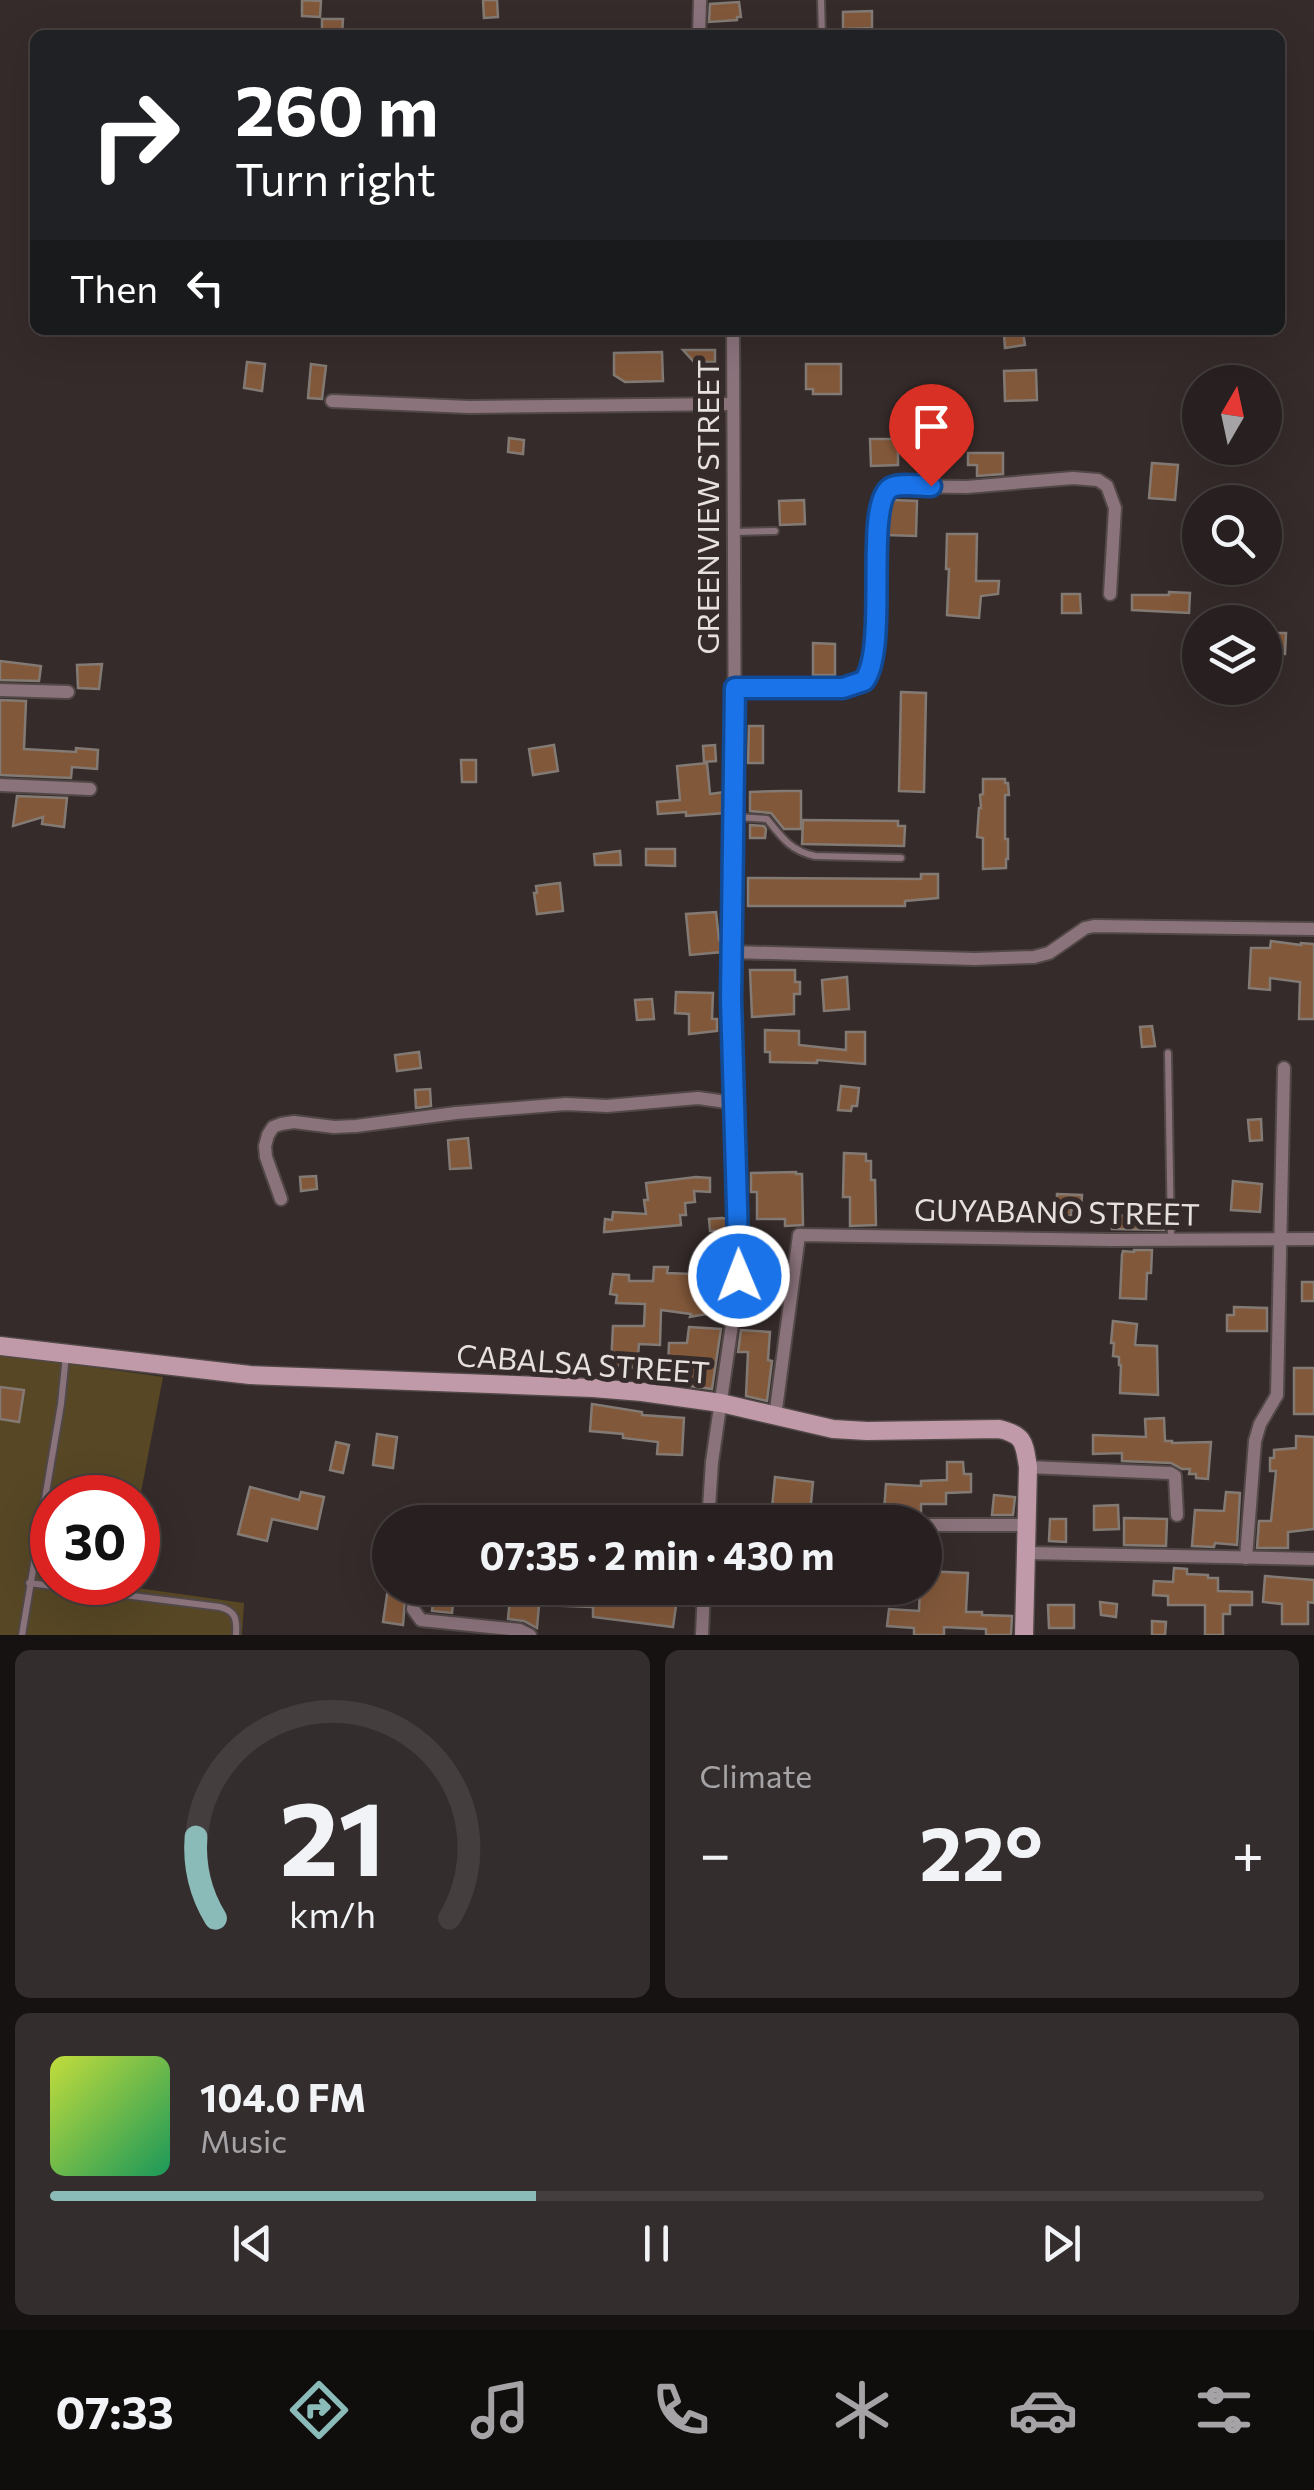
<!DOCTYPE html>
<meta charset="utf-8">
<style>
body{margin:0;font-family:Commissioner,sans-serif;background:#342d2d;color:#f1f3f6;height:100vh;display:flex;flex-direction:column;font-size:38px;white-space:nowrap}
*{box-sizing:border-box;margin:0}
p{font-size:32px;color:#a5a3a5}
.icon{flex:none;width:55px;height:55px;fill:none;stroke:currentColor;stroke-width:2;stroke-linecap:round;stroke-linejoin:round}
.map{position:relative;height:1635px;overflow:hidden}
.sheet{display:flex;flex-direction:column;gap:15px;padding:15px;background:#161212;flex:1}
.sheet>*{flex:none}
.guide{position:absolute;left:30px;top:30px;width:1255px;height:305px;border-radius:15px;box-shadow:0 10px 40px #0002,0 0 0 2px #443e3e;background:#202124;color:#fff;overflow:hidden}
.needle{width:65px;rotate:9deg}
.controls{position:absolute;left:1182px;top:365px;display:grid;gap:20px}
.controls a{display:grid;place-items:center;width:100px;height:100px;border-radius:50%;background:#282020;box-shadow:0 10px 40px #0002,0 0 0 2px #443e3e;font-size:50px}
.speed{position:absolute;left:30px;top:1475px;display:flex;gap:20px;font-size:50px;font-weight:700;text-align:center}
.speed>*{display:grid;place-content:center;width:130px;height:130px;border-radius:50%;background:#282020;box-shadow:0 10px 40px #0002,0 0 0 2px #443e3e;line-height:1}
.speed .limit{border:15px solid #d22;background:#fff;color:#111}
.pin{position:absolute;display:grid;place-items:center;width:85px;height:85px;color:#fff;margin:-102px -42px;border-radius:50% 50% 50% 0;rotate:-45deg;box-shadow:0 0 10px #0007}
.pin .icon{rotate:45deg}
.me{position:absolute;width:110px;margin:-55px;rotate:359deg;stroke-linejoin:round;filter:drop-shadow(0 0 8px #0008)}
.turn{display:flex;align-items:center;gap:35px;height:210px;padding:0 40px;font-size:45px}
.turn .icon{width:130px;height:130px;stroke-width:2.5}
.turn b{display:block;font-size:70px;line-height:85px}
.then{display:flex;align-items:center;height:95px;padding:0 40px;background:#0003;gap:20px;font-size:38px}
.big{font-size:75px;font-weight:700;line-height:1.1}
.sheet .tile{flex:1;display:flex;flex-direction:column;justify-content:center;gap:15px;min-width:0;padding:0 35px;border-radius:15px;background:#342d2d}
.sheet .dial{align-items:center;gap:0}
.dial svg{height:260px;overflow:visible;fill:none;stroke:#443e3e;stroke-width:7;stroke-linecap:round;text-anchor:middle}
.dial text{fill:#f1f3f6;stroke:none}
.song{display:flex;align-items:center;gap:30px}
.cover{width:120px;height:120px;border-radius:15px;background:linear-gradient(135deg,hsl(70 70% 55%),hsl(150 70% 35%))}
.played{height:10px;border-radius:5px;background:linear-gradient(90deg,#8bbbb9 40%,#443e3e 40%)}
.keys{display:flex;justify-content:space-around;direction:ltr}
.heat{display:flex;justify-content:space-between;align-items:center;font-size:55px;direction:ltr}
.sheet .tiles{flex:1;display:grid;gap:15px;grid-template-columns:1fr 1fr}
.tile:last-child{grid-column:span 2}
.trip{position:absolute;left:372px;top:1505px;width:570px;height:100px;border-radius:50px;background:#282020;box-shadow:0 10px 40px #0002,0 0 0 2px #443e3e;font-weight:700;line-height:100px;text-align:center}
.dock{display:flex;height:160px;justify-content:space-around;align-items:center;background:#100d0d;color:#a5a3a5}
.dock .icon{width:70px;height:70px}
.dock .selected{color:#8bbbb9}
.dock b{font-size:45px;color:#f1f3f6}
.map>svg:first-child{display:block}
.green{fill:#574725}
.building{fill:#82583a;stroke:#837a74;stroke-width:2.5}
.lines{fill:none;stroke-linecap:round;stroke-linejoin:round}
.lane-casing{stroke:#514847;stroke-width:10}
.street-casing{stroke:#514847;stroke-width:16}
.secondary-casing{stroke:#514847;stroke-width:21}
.lane{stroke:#8b737c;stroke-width:6}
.street{stroke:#8b737c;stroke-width:12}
.secondary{stroke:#c09aa8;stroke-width:18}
.route-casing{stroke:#114b97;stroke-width:25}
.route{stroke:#1a73e8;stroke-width:18}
.labels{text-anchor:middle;stroke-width:10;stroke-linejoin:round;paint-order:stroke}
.street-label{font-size:30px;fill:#e6e0df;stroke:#352b2a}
</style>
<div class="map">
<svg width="1314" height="1635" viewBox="0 0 1314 1635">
<rect width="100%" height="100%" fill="#352b2a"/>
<polygon class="green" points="0,1354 163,1377 138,1508 138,1498 52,1498 52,1582 123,1583 123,1586 244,1603 242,1635 0,1635"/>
<g class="building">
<polygon points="302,0 321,1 320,17 302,16"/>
<polygon points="483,0 497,0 498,17 484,18"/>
<polygon points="739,2 741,17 737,17 737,20 709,22 710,4"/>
<polygon points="872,11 872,28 843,29 843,12"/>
<polygon points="322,19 343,19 342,35 322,35"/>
<polygon points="1023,332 1025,345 1005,348 1004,334"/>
<polygon points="683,350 715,350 715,362 694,362"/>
<polygon points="662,352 663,381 625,382 614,375 614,353"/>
<polygon points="247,362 265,364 262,391 244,388"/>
<polygon points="311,364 326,366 322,399 308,398"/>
<polygon points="806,364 841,364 841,394 813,394 813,389 806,389"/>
<polygon points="1036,370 1037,400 1005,401 1004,371"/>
<polygon points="509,438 524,440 523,454 508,452"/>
<polygon points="870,439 898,439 898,465 871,466"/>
<polygon points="968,453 1003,453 1003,474 977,476 977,465 968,465"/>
<polygon points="1152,463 1178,465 1175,500 1149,498"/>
<polygon points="804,500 805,524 780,525 779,501"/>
<polygon points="892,500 917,501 916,536 887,535"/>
<polygon points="947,534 977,534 976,581 999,581 998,594 981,596 979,618 947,615 949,569 946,569"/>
<polygon points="1169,592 1190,593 1189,613 1132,610 1132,595 1169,595"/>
<polygon points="1062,594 1080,594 1081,613 1062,613"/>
<polygon points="1265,633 1286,633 1285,654 1265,653"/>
<polygon points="813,643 835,644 835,675 813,675"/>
<polygon points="0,661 41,666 39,681 0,680"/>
<polygon points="102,664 99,689 78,688 77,665"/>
<polygon points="901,692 926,693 924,792 899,791"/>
<polygon points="0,700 26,701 24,749 76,752 76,748 98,750 97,769 72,767 71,778 0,775"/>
<polygon points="749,726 763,726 763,763 748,763"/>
<polygon points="554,745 558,771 533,775 529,749"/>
<polygon points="715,745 716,761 704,762 703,746"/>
<polygon points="461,760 476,760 476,782 462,782"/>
<polygon points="707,763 710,794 725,792 725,813 686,816 686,812 658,814 657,802 680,800 677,766"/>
<polygon points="983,779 1005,779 1005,783 1008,783 1009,795 1005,795 1005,839 1008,839 1008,859 1006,859 1006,868 983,869 983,838 977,837 979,808 981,808 980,795 983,794"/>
<polygon points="781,791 801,791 801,829 784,829 771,813 750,811 750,792"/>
<polygon points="17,796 67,798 64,827 42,824 43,817 13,826"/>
<polygon points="803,820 898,821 898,826 905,826 904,846 802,844"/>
<polygon points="750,825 764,826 766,829 765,838 750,838"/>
<polygon points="646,849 675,849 675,866 646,865"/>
<polygon points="620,851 621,865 595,865 594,854"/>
<polygon points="921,874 938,874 938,898 905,901 905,906 748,906 748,878 921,879"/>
<polygon points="560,883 563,911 537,914 534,893 537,893 536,886"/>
<polygon points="716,912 719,940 722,939 722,952 690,955 686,914"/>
<polygon points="1271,941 1301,945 1301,943 1314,944 1314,1019 1299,1019 1300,982 1270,978 1270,990 1249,988 1251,948 1270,948"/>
<polygon points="750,970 795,970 795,982 800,982 800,994 794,994 794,1014 752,1017"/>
<polygon points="847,977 849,1009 824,1011 822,980"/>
<polygon points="676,992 713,993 712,1019 717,1019 717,1031 689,1034 689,1014 675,1013"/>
<polygon points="652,999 654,1019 637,1020 635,1000"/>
<polygon points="1152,1026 1155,1046 1142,1047 1140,1027"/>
<polygon points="765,1030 799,1031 799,1045 846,1050 846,1032 865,1032 865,1064 817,1060 817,1063 770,1062 770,1052 765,1052"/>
<polygon points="419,1052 421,1068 397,1071 395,1055"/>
<polygon points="841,1086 859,1088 857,1106 852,1106 851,1111 838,1110"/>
<polygon points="430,1089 431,1106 416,1108 415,1090"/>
<polygon points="1261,1119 1262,1140 1250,1141 1248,1120"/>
<polygon points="468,1138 471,1168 450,1169 448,1140"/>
<polygon points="844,1153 866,1154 866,1161 871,1161 871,1180 875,1180 876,1225 850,1226 850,1197 843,1197"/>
<polygon points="796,1172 796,1174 802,1174 803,1225 785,1226 785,1219 757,1219 757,1192 751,1192 751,1173"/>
<polygon points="316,1176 317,1189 301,1191 300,1177"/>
<polygon points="696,1177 710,1178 710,1192 694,1191 695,1202 685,1203 686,1215 680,1215 681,1225 604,1232 605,1219 612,1220 613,1212 646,1214 644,1200 648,1200 646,1183"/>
<polygon points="1233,1181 1262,1184 1260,1212 1231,1210"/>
<polygon points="1057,1194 1082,1195 1081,1210 1071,1210 1071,1216 1068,1216 1068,1224 1056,1224"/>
<polygon points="1136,1209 1155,1210 1155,1217 1164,1218 1164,1230 1112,1229 1111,1216 1136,1215"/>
<polygon points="722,1218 729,1219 729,1230 710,1231 709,1219"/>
<polygon points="712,1245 728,1245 729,1259 724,1311 690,1317 691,1314 661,1310 660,1345 639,1344 637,1368 611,1366 613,1326 644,1326 645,1304 616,1303 617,1295 610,1294 613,1274 629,1275 629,1281 653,1281 654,1267 668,1267 667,1273 692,1274 695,1300 717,1298"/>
<polygon points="1134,1250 1152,1250 1151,1273 1147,1273 1146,1299 1120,1298 1122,1255 1123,1251 1134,1252"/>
<rect x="1302" y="1282" width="12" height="19"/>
<polygon points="1234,1307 1267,1308 1267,1331 1227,1331 1227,1315 1234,1315"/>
<polygon points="1113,1321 1137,1324 1135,1345 1157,1346 1158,1395 1120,1393 1121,1365 1119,1365 1119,1357 1113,1356 1114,1343 1111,1343"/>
<polygon points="689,1327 721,1329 712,1389 674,1384 675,1368 668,1368 669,1343 687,1343"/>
<polygon points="741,1330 770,1332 768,1360 772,1361 767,1401 746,1396 748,1352 738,1352"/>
<rect x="1294" y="1368" width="20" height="46"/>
<polygon points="0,1387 24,1390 19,1422 0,1419"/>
<polygon points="592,1404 642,1412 642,1415 684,1418 682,1455 657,1454 658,1442 623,1438 623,1434 590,1431"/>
<polygon points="1164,1418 1165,1441 1172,1441 1172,1443 1211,1442 1208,1479 1196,1478 1196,1474 1189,1474 1190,1469 1182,1469 1171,1463 1122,1461 1122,1453 1093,1454 1093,1435 1146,1437 1145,1419"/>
<polygon points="377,1434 397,1437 393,1468 373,1465"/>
<polygon points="1296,1436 1314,1437 1314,1529 1288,1532 1288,1548 1257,1548 1259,1521 1271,1521 1276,1471 1270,1471 1270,1458 1274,1458 1274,1450 1296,1448"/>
<polygon points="336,1442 349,1445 343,1473 330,1470"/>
<polygon points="947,1462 963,1462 964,1474 971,1474 971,1492 946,1493 946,1504 921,1504 921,1514 884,1511 886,1484 921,1486 921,1481 947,1480"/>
<polygon points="775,1477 813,1482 810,1513 772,1508"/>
<polygon points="250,1487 299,1500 301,1492 324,1497 317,1529 272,1519 267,1541 238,1534"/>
<polygon points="1226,1492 1240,1493 1237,1545 1215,1543 1214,1547 1192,1546 1195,1510 1224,1511"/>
<polygon points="994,1495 1015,1497 1013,1515 992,1515"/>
<polygon points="1118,1505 1119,1529 1094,1530 1094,1506"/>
<polygon points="1124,1518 1167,1519 1166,1546 1124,1545"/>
<polygon points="1050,1519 1066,1519 1066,1542 1049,1541"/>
<polygon points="1174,1568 1187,1569 1187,1574 1208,1575 1208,1578 1218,1578 1218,1591 1252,1592 1252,1605 1230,1605 1230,1614 1223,1614 1223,1635 1205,1635 1205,1605 1168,1605 1168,1596 1153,1595 1154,1581 1173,1582"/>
<polygon points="925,1571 968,1573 966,1612 982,1612 982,1615 1012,1616 1011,1635 986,1635 986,1629 944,1627 944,1635 914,1635 914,1628 887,1626 889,1609 919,1611 920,1588 925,1588"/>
<polygon points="1265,1576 1314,1580 1314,1603 1308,1602 1308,1624 1282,1624 1282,1604 1263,1602"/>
<polygon points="388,1588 406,1588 403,1625 383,1622"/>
<polygon points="511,1588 547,1591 547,1588 577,1588 677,1599 673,1627 593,1617 593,1607 539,1605 537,1628 524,1621 508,1619"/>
<polygon points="434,1592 454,1594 452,1613 432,1611"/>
<polygon points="1100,1602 1117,1604 1116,1617 1101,1615"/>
<polygon points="1048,1605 1074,1605 1074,1628 1049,1628"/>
<polygon points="1152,1621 1166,1622 1165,1635 1152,1635"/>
</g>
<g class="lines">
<g class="lane-casing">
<g id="lane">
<polyline points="821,0 822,35"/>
<polyline points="734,532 775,531"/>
<path d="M736,817L767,819C782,838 791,851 815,856L901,858"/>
<polyline points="1168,1053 1171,1238"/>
<path d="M29,1583L220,1607C236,1611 237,1620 236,1635"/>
<polyline points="22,1635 61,1404 66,1355"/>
</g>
</g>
<g class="street-casing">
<g id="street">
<polyline points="699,35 700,0"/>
<polyline points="332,401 469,407 733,404"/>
<polyline points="735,687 843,689 864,681 872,665 876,621 876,542 881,501 884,494 895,486 967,487 1073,478 1098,480 1107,486 1115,508 1110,594"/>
<polyline points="0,690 68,692"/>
<polyline points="0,785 90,789"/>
<polyline points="732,952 975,959 1034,957 1049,953 1085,928 1094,926 1314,929"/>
<polyline points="281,1199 266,1157 265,1146 268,1135 273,1127 281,1124 294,1122 334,1127 356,1126 456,1113 566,1104 607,1106 698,1098 734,1103"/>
<polyline points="775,1417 799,1235 1110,1240 1314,1239"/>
<polyline points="1028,1467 1170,1473 1175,1476 1177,1515"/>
<polyline points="708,1522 712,1462 739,1276 740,1253 731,999 735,789 733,330"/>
<polyline points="925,1525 1028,1525"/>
<polyline points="1027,1553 1314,1559"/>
<polyline points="1246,1558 1255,1441 1260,1424 1277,1395 1284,1068"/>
<polyline points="416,1588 413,1609 421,1620 520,1630 530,1635"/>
<polyline points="702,1635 704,1588"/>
</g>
</g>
<g class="secondary-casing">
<path id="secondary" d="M0,1346L250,1375L593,1388L642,1392L721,1403L833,1429L867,1431L999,1429C1025,1435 1024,1443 1028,1467L1024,1635"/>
</g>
<use href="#lane" class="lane"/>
<use href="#street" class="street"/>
<use href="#secondary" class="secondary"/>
</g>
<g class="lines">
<g class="route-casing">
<path id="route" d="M739,1276L731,999L735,688H843L864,681C890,647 862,500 892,487C902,483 920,486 931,486"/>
</g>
<use href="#route" class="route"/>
</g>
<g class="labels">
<g class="street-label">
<text transform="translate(709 507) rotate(-90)" y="10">GREENVIEW STREET</text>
<text transform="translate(1057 1213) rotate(1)" y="10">GUYABANO STREET</text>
<text transform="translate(583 1365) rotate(4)" y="10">CABALSA STREET</text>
</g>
</g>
</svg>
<div class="controls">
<a><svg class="needle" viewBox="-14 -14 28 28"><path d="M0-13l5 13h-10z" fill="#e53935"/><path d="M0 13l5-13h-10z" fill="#a5a3a5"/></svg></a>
<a><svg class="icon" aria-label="search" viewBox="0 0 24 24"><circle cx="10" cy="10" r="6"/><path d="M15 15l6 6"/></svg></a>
<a><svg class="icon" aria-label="layers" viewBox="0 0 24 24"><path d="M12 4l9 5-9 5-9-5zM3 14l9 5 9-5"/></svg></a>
</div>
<div class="speed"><div class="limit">30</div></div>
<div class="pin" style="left:931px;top:486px;background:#d93025"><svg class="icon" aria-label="arrive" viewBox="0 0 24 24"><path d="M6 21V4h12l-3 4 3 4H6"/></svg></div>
<svg class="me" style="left:739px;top:1276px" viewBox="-20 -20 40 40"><circle r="17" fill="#1a73e8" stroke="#fff" stroke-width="3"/><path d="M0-11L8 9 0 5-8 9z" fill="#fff"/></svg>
<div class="trip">07:35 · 2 min · 430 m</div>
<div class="guide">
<div class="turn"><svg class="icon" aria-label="right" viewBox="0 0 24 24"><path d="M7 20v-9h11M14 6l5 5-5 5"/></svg><div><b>260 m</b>Turn right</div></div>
<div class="then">Then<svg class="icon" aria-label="left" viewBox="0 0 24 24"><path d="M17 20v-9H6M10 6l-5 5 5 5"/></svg></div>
</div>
</div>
<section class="sheet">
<div class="tiles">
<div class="tile dial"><svg viewBox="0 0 100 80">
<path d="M14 69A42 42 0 1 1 86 69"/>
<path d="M14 69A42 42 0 0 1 8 44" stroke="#8bbbb9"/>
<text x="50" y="56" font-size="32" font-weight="700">21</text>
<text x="50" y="72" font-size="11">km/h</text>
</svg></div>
<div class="tile"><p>Climate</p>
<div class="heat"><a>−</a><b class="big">22°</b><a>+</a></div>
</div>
<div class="tile">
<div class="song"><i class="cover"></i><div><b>104.0 FM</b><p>Music</p></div></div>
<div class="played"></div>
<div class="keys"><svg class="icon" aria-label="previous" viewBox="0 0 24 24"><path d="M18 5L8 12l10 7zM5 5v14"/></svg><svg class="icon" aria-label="pause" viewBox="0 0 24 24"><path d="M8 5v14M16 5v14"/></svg><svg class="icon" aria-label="next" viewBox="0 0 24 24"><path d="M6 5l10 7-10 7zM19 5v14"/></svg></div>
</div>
</div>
</section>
<nav class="dock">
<b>07:33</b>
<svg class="icon selected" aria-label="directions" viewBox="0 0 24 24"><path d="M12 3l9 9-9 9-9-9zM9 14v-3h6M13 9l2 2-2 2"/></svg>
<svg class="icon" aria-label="music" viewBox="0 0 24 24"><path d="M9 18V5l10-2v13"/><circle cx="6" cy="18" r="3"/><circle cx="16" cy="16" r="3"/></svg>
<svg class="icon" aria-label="phone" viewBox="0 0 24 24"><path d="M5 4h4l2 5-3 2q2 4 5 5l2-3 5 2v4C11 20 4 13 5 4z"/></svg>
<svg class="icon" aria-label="climate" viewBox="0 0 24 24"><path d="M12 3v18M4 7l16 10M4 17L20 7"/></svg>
<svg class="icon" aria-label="car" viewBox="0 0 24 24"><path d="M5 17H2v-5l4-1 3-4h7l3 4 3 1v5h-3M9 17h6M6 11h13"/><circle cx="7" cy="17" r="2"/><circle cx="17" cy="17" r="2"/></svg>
<svg class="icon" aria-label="filters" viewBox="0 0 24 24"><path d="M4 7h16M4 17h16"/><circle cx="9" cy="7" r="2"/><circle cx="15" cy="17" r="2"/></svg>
</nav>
